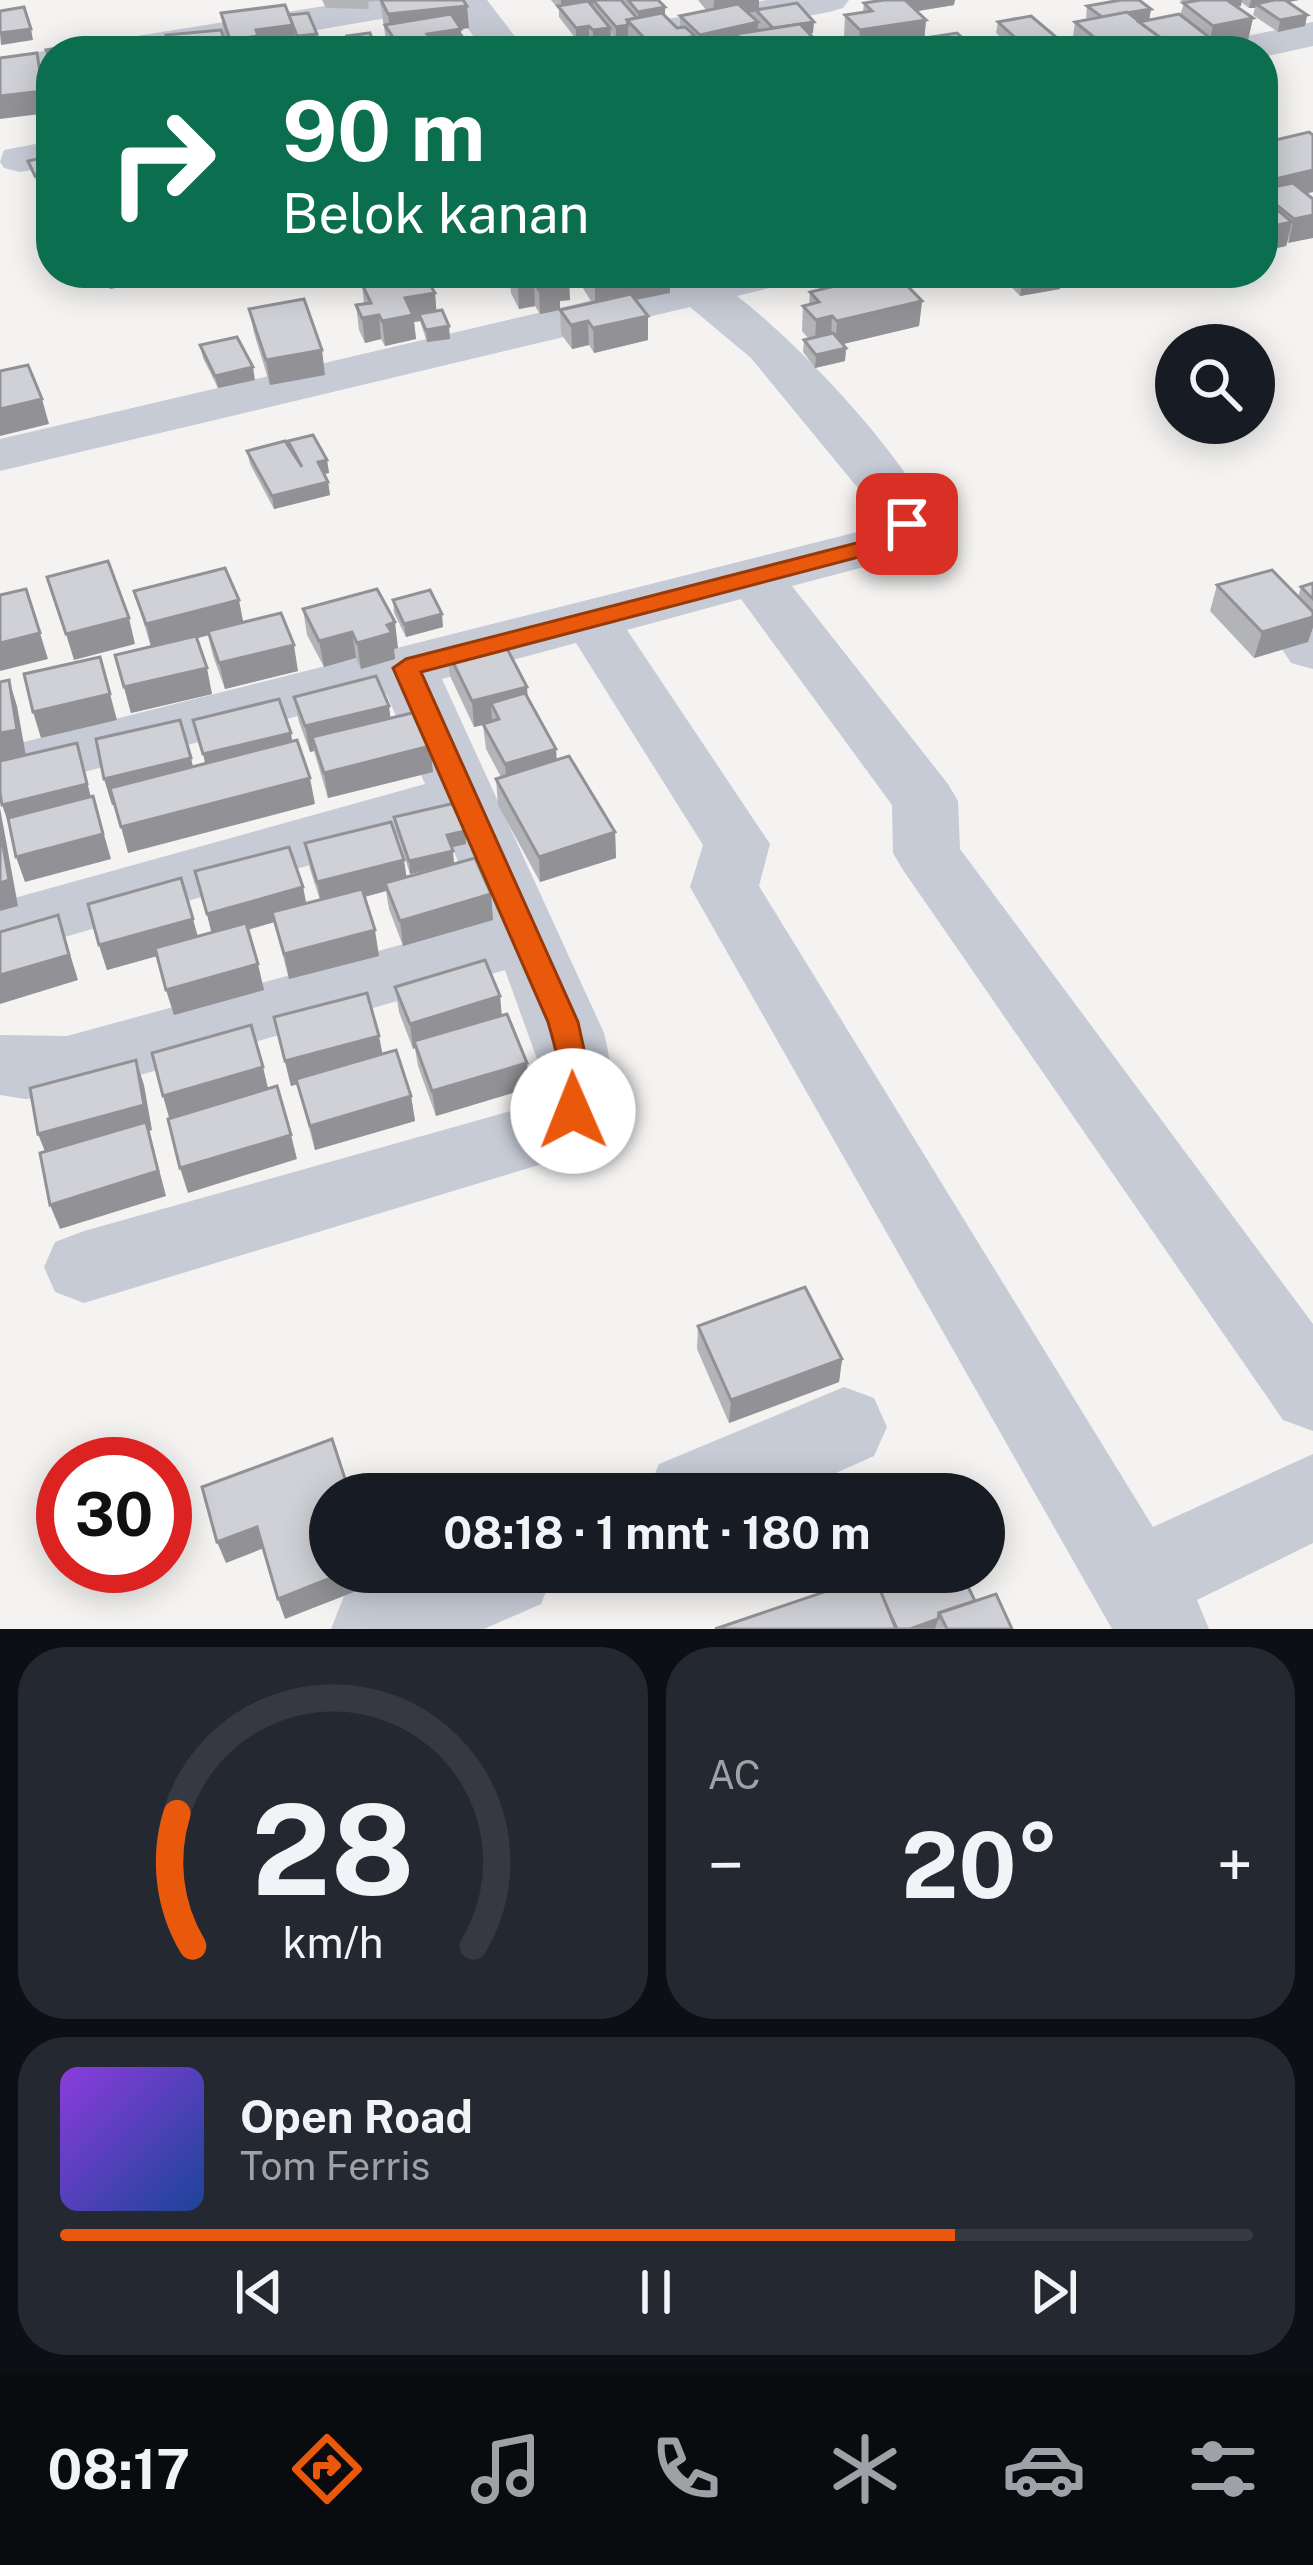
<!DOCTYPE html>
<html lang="id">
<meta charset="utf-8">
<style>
body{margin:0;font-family:"Public Sans",sans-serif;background:#242831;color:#f1f3f6;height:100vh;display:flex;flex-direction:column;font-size:45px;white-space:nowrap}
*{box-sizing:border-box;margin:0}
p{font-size:39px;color:#9ea1a6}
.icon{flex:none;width:66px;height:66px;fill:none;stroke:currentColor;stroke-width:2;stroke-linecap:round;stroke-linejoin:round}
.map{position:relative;height:1629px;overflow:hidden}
.panel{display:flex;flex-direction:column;gap:18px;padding:18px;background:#0d0f14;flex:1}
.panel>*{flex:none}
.guide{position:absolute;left:36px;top:36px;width:1242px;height:252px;border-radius:48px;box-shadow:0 6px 30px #0003;background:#0b6e4f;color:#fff;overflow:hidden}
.tools{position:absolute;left:1155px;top:324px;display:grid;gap:24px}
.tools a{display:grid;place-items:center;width:120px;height:120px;border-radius:50%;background:#171b24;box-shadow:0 6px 30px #0003;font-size:60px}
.speed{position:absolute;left:36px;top:1437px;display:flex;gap:24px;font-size:60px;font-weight:700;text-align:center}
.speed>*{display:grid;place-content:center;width:156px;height:156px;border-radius:50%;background:#171b24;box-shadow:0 6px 30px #0003;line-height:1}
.speed .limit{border:18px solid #d22;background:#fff;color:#111}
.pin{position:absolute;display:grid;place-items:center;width:102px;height:102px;color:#fff;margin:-51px;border-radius:24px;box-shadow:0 6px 18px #0006}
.me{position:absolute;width:132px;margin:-66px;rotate:359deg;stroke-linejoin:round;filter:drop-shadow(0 0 9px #0008)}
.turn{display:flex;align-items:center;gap:42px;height:252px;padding:0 48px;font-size:54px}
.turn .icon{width:156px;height:156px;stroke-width:2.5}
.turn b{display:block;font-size:84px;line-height:102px}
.big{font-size:90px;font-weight:700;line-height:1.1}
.panel .tile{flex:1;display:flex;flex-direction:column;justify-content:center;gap:18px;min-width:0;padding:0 42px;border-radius:48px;background:#242831}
.panel .dial{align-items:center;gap:0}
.dial svg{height:312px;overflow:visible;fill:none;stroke:#363941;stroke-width:7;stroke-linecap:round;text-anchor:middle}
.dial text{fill:#f1f3f6;stroke:none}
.song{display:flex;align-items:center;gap:36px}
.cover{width:144px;height:144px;border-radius:18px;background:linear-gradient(135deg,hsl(270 70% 55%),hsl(220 70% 35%))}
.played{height:12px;border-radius:6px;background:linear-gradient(90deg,#ea580c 75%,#363941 75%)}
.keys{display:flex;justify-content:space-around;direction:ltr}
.heat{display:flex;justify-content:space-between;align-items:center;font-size:66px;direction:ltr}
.panel .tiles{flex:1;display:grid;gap:18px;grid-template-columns:1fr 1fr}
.tile:last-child{grid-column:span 2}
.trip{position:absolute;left:309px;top:1473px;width:696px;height:120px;border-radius:60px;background:#171b24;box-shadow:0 6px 30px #0003;font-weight:700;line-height:120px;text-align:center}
.tabs{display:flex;height:192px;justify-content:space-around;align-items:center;background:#090b0e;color:#9ea1a6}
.tabs .icon{width:84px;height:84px}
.tabs .selected{color:#ea580c}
.tabs b{font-size:54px;color:#f1f3f6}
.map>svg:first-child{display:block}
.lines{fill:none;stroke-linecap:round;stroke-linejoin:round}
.minor{fill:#c7cbd6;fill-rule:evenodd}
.wall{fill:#b3b4b8}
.shaded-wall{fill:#929296}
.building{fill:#d0d1d6;stroke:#929296;stroke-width:3}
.route{fill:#ea580c;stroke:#983908;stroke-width:3}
</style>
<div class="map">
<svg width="1313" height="1629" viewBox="0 0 1313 1629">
<rect width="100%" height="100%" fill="#f4f3f2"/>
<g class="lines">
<g class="minor">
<polygon points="362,0 487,0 526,51 485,51 451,7 194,51 98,51 104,42 118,39"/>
<polygon points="767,0 849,0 843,8 829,12 627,51 544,51 550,42 564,39"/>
<polygon points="1313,22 1313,46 1263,57 1263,51 1213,51 1219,42"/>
<polygon points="51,50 56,51 51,51 51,74 0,82 0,58"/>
<polygon points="51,141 51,167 20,172 4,168 0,162 4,150"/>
<path d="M659,273H797L790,283L737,296C797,342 905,455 935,524L913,554L792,586L948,784L958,801L960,849L1313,1324V1431L1283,1420L903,870L893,853L892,805L741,599L627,630L770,844L759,886L1153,1527L1313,1454V1543L1197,1600L1209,1629H1112L690,887L703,845L576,643L442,679L604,1033C617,1081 608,1109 585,1151L84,1303L55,1292L44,1267L55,1242L84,1231L532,1105L537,1059L505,970L67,1096L25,1099L0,1095V1035L67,1036L484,922L443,826L0,956V902L425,784L386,693L0,794V748L873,528L878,522L871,504L751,358L690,307L0,471V439L666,283Z"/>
<polygon points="1313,629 1313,669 1291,663 1282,649 1291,635"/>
<polygon points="844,1387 874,1398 887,1427 874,1456 789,1494 646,1494 659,1464"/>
<polygon points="401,1572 554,1572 541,1604 484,1629 331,1629 344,1596"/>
</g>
</g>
<g class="wall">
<polygon points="322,0 463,0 469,28 461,29 461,35 473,51 350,51 347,36 376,49 387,47 380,1 368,2 369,9 326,8"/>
<polygon points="551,0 658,0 665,16 677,28 680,28 680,16 707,11 698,0 759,0 759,10 813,33 810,34 820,45 820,51 736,51 736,49 728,51 636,51 628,42 628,37 616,39 611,32 611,39 593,42 589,37 576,39 559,17 559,10"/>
<polygon points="1180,0 1299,0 1288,2 1307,15 1305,26 1278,32 1253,15 1255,8 1249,8 1241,2 1241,6 1237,7 1253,18 1248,40 1194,51 1080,51 1072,44 1075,22 1089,20 1086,17 1087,6 1151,9 1149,20 1180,15 1184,3"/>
<polygon points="864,3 954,5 917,11 926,20 924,38 977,51 919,51 919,43 857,51 844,38 845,15 863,12"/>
<polygon points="221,13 289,15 319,45 299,48 295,39 296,47 269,51 230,51 224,35"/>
<polygon points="998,22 1056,37 1054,49 1016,51 996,33"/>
<polygon points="1313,135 1313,192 1306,193 1286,246 1263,251 1263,143"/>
<polygon points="509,273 567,273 570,300 560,301 560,310 540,314 535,306 519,309 511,293"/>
<polygon points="581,273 670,273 670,293 635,300 648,340 594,353 589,345 572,349 561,334 560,310 592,303 581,285"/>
<polygon points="845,273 907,273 906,284 922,301 919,326 843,344 846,348 845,361 815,368 803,352 804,340 809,339 802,331 803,306 809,305 810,292 846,284 847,275"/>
<polygon points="911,273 981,273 925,287"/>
<polygon points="1002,273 1058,273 1062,277 1060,289 1020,296 1001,276"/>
<polygon points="362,284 435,293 436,311 450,339 427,342 420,321 414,322 416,339 385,346 381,339 365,343 359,330 356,305 364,304"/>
<polygon points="249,309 325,375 270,385 254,333"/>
<polygon points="200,345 255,380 218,388 203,358"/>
<polygon points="288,441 327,460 329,473 324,474 328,482 330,495 274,509 250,464 247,451 289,448"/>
<polygon points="1313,583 1313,628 1308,642 1254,658 1210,611 1217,585 1298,597 1301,587"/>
<polygon points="134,591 243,622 298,671 225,689 213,656 208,635 197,638 212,694 131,713 115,655 151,647"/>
<polygon points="393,600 443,627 406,637 394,613"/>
<polygon points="303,609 398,648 394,649 395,659 361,669 356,658 324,667 307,635"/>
<polygon points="447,650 528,698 557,760 615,832 616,858 540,882 498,805 496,779 501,777 486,749 483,725 474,727 450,676"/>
<polygon points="294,697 390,718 430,746 433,772 328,798 314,751 310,752 299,722"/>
<polygon points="394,817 465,831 466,844 452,847 454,864 491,894 493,920 403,946 389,909 386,891 365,897 379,956 289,979 274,922 248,930 264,990 174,1015 157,956 107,970 99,945 198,937 212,933 195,871 303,887 306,903 320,900 310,869 305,843 407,877 449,865 410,874 396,830"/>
<polygon points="395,987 500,996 502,1016 527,1063 529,1088 436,1116 418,1066 415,1048 413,1049 399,1012"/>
<polygon points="274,1017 382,1054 411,1096 415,1121 315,1150 297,1084 291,1086"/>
<polygon points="698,1326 842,1359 839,1382 729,1423 697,1349"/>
<polygon points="880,1592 975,1601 1012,1629 715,1629"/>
</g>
<g class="shaded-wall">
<polygon points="561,0 593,0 593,9 561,10"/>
<polygon points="714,0 759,0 759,11 713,18"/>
<polygon points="901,0 955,0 954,5 900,14"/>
<polygon points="1199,0 1242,0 1241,6 1196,13"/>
<polygon points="1251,0 1299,0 1260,7 1256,4 1255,8 1249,8"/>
<polygon points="467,6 469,28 461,29 462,51 429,51 427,34 452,30 391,36 388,14"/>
<polygon points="665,7 665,18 638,23 638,12"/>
<polygon points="1151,9 1149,21 1100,29 1102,18"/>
<polygon points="1307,15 1305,26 1278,32 1280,20"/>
<polygon points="1253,18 1248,40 1208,48 1213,26"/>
<polygon points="926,20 924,42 919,39 919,43 858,51 860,30"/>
<polygon points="758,22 757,45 736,34 736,49 700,51 700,35"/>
<polygon points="814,22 813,33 773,40 774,28"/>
<polygon points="293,25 296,47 269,51 232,51 230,40 256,30"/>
<polygon points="628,25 628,37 616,39 616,27"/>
<polygon points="589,26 589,37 576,39 576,28"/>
<polygon points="610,28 611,39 593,42 593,30"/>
<polygon points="31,29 33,40 1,45 0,33"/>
<polygon points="317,34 319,45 299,48 297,36"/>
<polygon points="695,36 694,51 651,51 651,45"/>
<polygon points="1056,37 1054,49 1020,51 1021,43"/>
<polygon points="1209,37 1207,48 1194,51 1125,51 1126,45 1161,38"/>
<polygon points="1117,39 1115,51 1099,51 1100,42"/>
<polygon points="225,41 227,51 170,50"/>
<polygon points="820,45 820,51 782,51"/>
<polygon points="37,53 48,113 0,119 0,96"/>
<polygon points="1313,170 1313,192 1272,202 1263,194 1263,182"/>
<polygon points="51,172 51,185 38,188 35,176"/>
<polygon points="1313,215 1313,238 1288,243 1294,219"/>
<polygon points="1292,222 1286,246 1263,251 1263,228"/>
<polygon points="106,273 199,273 110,289"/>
<polygon points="647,273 670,273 670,293 595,308 595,283"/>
<polygon points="893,273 907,273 905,291"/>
<polygon points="927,273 981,273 925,287"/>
<polygon points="569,275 570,300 560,301 560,310 540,314 539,290 554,278"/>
<polygon points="1062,277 1060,289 1020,296 1022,284"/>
<polygon points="534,282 535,306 519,309 518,285"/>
<polygon points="435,293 437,317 419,314 420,321 414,322 416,339 385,346 382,321 405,298"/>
<polygon points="922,301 919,326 835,346 837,321"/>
<polygon points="379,315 381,339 365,343 362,318"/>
<polygon points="648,316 648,340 594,353 593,328"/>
<polygon points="832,316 831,341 815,345 816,320"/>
<polygon points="588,321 589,345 572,349 571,325"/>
<polygon points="449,326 450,339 427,342 426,330"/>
<polygon points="846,348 845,361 815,368 816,355"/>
<polygon points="322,350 325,375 270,385 266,360"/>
<polygon points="253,367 255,380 218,388 215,376"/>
<polygon points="42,399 49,424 0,436 0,409"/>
<polygon points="327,460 329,473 320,475 318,462"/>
<polygon points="328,482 330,495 274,509 272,496"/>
<polygon points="239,600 244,626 152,650 146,624"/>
<polygon points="442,614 443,627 406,637 404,624"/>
<polygon points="1313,617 1313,627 1308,642 1254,658 1262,632"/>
<polygon points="129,618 135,644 74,660 66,634"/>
<polygon points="395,622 398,648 394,649 395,659 361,669 357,643 387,625"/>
<polygon points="352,632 356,658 324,667 319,641"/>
<polygon points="40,633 48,659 0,671 0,643"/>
<polygon points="294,645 298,671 225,689 219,663"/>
<polygon points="207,668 212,694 131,713 124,687"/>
<polygon points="9,680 17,706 26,756 0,761 0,733"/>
<polygon points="527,687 529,713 491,703 492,723 474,727 472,701"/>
<polygon points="110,694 117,720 41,738 33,712"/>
<polygon points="389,706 392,731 312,737 314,751 310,752 305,726"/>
<polygon points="291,733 295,759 209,780 203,754"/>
<polygon points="77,743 94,809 11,830 2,805"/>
<polygon points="430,746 433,772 328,798 324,773"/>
<polygon points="556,749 558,775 507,790 505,764"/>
<polygon points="191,758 197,784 112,805 104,779"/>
<polygon points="310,778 315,804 128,853 121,827"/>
<polygon points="93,796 111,859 25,882 16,857"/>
<polygon points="0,808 18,906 0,911"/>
<polygon points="465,831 466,844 449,848 447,835"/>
<polygon points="615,832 616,858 540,882 539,857"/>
<polygon points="453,851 454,864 410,874 409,861"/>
<polygon points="404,860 408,886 385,883 386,891 322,908 317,882"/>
<polygon points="303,887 308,913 213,939 207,914"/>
<polygon points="491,894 493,920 403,946 400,921"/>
<polygon points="58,915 78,980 0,1004 0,975"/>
<polygon points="193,919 200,944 107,970 99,945"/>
<polygon points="375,930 379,956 289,979 284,954"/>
<polygon points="258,964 264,990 174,1015 166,990"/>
<polygon points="500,996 502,1022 414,1041 415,1048 413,1049 410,1024"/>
<polygon points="379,1036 384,1061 291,1086 285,1061"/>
<polygon points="136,1060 144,1085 152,1130 149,1131 166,1196 60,1229 50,1205 48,1159 38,1134"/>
<polygon points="527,1063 529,1088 436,1116 432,1091"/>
<polygon points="263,1067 269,1092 170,1121 163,1096"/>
<polygon points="411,1096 415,1121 315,1150 310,1126"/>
<polygon points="291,1135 297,1159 188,1193 180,1168"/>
<polygon points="842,1359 839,1382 729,1423 731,1400"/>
<polygon points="257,1527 264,1548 226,1563 217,1542"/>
<polygon points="346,1572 374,1572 377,1583 285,1619 278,1599"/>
<polygon points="938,1619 935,1629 910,1629"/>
</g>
<g class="building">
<polygon points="381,0 463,0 467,6 388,14"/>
<polygon points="593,0 621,0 637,18 627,20 628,25 616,27"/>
<polygon points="628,0 658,0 665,7 638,12"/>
<polygon points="884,0 905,0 926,20 860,30 845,15 872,11 864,3"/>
<polygon points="1121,0 1139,0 1151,9 1102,17 1087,6"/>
<polygon points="1200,0 1227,0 1253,18 1213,26 1183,3"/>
<polygon points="1274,0 1285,0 1307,15 1280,20 1256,4"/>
<polygon points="588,1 610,28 593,30 589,26 576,28 558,6"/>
<polygon points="797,3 814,22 773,28 756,10"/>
<polygon points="738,4 758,22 700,35 680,16"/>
<polygon points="285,5 293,25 256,30 258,36 230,40 221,13"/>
<polygon points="24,7 31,29 0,33 0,11"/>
<polygon points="1127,12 1161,38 1126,45 1117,39 1100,42 1075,22"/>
<polygon points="308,13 317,34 297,36 289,15"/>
<polygon points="662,13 677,28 685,27 695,36 651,45 627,20"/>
<polygon points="451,14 461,29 427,34 431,39 460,34 473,50 367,51 398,45 385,25"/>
<polygon points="1179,14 1209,37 1160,46 1161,38 1139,22"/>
<polygon points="1031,16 1056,37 1021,43 998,22"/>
<polygon points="800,24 820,45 782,51 752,51 736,34"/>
<polygon points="221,30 225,41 170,50 166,35"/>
<polygon points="370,33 376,49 353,51 347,36"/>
<polygon points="957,33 977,51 932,51 919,39"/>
<polygon points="104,40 110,51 51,51 51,60 46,50"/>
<polygon points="584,41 591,51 540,51 538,48"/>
<polygon points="37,53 43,91 0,96 0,58"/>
<polygon points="1309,132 1313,135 1313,170 1263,182 1263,143"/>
<polygon points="51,156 51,172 35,176 28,161"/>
<polygon points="1293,183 1313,199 1313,215 1294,219 1263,194 1263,189"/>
<polygon points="1263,198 1292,222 1263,228"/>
<polygon points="418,273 423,273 435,293 405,298 413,315 382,321 379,315 362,318 356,305 371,303 362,284"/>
<polygon points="511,273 567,273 569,275 554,278 559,286 539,290 534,282 518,285"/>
<polygon points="588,273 647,273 595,283"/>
<polygon points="853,273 895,273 922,301 837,321 832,316 816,320 803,306 819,302 810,292 860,280"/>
<polygon points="1012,273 1058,273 1062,277 1022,284"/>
<polygon points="631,294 648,316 593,328 588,321 571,325 560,310"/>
<polygon points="304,299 322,350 266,360 249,309"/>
<polygon points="442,310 449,326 426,330 419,314"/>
<polygon points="833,333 846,348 816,355 804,340"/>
<polygon points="237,337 253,367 215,376 200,345"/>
<polygon points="28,365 42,399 0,409 0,371"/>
<polygon points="313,435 327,460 318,462 328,482 272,496 247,451 285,441 302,467 288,441"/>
<polygon points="108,561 129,618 66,634 47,577"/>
<polygon points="225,568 239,600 146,624 134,591"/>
<polygon points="1272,570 1313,612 1313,617 1262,632 1217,585"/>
<polygon points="1313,583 1313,599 1301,587"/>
<polygon points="26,589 40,633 0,643 0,595"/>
<polygon points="377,589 395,622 387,625 392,633 357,643 352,632 319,641 303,609"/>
<polygon points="430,590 442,614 404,624 393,600"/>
<polygon points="281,613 294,645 219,663 208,631"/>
<polygon points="196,636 207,668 124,687 115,655"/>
<polygon points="501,637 527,687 472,701 447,650"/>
<polygon points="100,657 110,694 33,712 24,674"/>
<polygon points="376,676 389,706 305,726 294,697"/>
<polygon points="9,680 17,730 0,733 0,682"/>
<polygon points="525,693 556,749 505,764 483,724 499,719 491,703"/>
<polygon points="279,699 291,733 203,754 193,720"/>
<polygon points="416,712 430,746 324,773 312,737"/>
<polygon points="180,720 191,758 104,779 96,739"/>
<polygon points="297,740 310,778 121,827 110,788"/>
<polygon points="77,743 87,784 2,805 0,793 0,761"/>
<polygon points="569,756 615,832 539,857 496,779"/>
<polygon points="93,796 103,834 16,857 8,818"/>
<polygon points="455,803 465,831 447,835 453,851 409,861 394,817"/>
<polygon points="391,822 404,860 317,882 305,843"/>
<polygon points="0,829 9,880 0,883"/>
<polygon points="289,847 303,887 207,914 195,871"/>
<polygon points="475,858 491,894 400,921 385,883"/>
<polygon points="181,878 193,919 99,945 88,904"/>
<polygon points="362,889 375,930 284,954 272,912"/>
<polygon points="58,915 69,955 0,975 0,932"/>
<polygon points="246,923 258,964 166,990 155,948"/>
<polygon points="485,960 500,996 410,1024 395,987"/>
<polygon points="367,993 379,1036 285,1061 274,1017"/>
<polygon points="507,1014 527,1063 432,1091 414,1041"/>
<polygon points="251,1025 263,1067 163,1096 152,1053"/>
<polygon points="396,1050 411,1096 310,1126 296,1079"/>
<polygon points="136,1060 144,1105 38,1134 30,1088"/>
<polygon points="277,1086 291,1135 180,1168 168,1119"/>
<polygon points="146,1122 158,1171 50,1205 40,1153"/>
<polygon points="805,1287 842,1359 731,1400 698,1326"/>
<polygon points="332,1439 350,1494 330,1494 330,1572 346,1572 278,1599 257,1527 217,1542 202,1487"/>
<polygon points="934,1572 961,1572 975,1601 939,1613 938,1619 910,1629 897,1629 880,1592"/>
<polygon points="874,1575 896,1629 715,1629"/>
<polygon points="996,1594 1012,1629 947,1629 939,1613"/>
</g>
<path class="route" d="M907,517L919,524L901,546L421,672L578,1022L593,1091L584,1120L573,1124L562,1120L557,1111C565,1079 557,1053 548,1022L393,668L406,659L884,536L899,519Z"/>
</svg>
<div class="tools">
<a><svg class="icon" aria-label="search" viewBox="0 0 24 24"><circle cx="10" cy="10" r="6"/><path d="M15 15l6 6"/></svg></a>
</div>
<div class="speed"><div class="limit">30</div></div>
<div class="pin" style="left:907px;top:524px;background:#d93025"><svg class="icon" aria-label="arrive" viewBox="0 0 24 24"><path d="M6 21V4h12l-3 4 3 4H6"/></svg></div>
<svg class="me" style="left:573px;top:1111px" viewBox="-20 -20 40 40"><circle r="19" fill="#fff"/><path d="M0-13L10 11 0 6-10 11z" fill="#ea580c"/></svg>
<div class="trip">08:18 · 1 mnt · 180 m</div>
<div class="guide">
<div class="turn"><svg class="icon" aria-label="right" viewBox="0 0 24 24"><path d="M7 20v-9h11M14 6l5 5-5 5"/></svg><div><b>90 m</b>Belok kanan</div></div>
</div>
</div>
<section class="panel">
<div class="tiles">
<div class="tile dial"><svg viewBox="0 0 100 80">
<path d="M14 69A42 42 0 1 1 86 69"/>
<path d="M14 69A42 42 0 0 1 10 35" stroke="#ea580c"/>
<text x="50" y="56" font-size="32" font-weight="700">28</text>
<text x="50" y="72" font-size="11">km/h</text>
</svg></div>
<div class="tile"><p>AC</p>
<div class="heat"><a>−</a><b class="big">20°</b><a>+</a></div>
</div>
<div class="tile">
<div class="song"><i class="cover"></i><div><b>Open Road</b><p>Tom Ferris</p></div></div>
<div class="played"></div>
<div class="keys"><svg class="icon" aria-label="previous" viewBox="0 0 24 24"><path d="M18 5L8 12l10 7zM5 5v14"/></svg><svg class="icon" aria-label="pause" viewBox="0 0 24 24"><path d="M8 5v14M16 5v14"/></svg><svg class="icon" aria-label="next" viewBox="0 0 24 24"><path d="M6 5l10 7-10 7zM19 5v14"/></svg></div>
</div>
</div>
</section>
<nav class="tabs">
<b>08:17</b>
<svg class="icon selected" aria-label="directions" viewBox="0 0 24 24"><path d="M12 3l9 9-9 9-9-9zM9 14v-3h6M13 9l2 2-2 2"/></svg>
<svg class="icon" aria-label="music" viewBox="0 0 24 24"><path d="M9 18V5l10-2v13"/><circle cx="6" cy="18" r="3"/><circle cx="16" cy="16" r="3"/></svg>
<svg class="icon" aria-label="phone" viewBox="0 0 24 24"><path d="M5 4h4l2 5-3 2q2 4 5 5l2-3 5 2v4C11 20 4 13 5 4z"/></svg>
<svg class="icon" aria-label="climate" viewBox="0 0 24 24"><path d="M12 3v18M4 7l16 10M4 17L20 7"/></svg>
<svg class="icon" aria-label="car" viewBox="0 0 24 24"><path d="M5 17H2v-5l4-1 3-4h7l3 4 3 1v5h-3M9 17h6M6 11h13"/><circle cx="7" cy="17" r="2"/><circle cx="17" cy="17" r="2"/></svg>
<svg class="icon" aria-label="filters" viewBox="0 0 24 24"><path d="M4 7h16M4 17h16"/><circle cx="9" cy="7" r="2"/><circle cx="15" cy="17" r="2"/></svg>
</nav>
